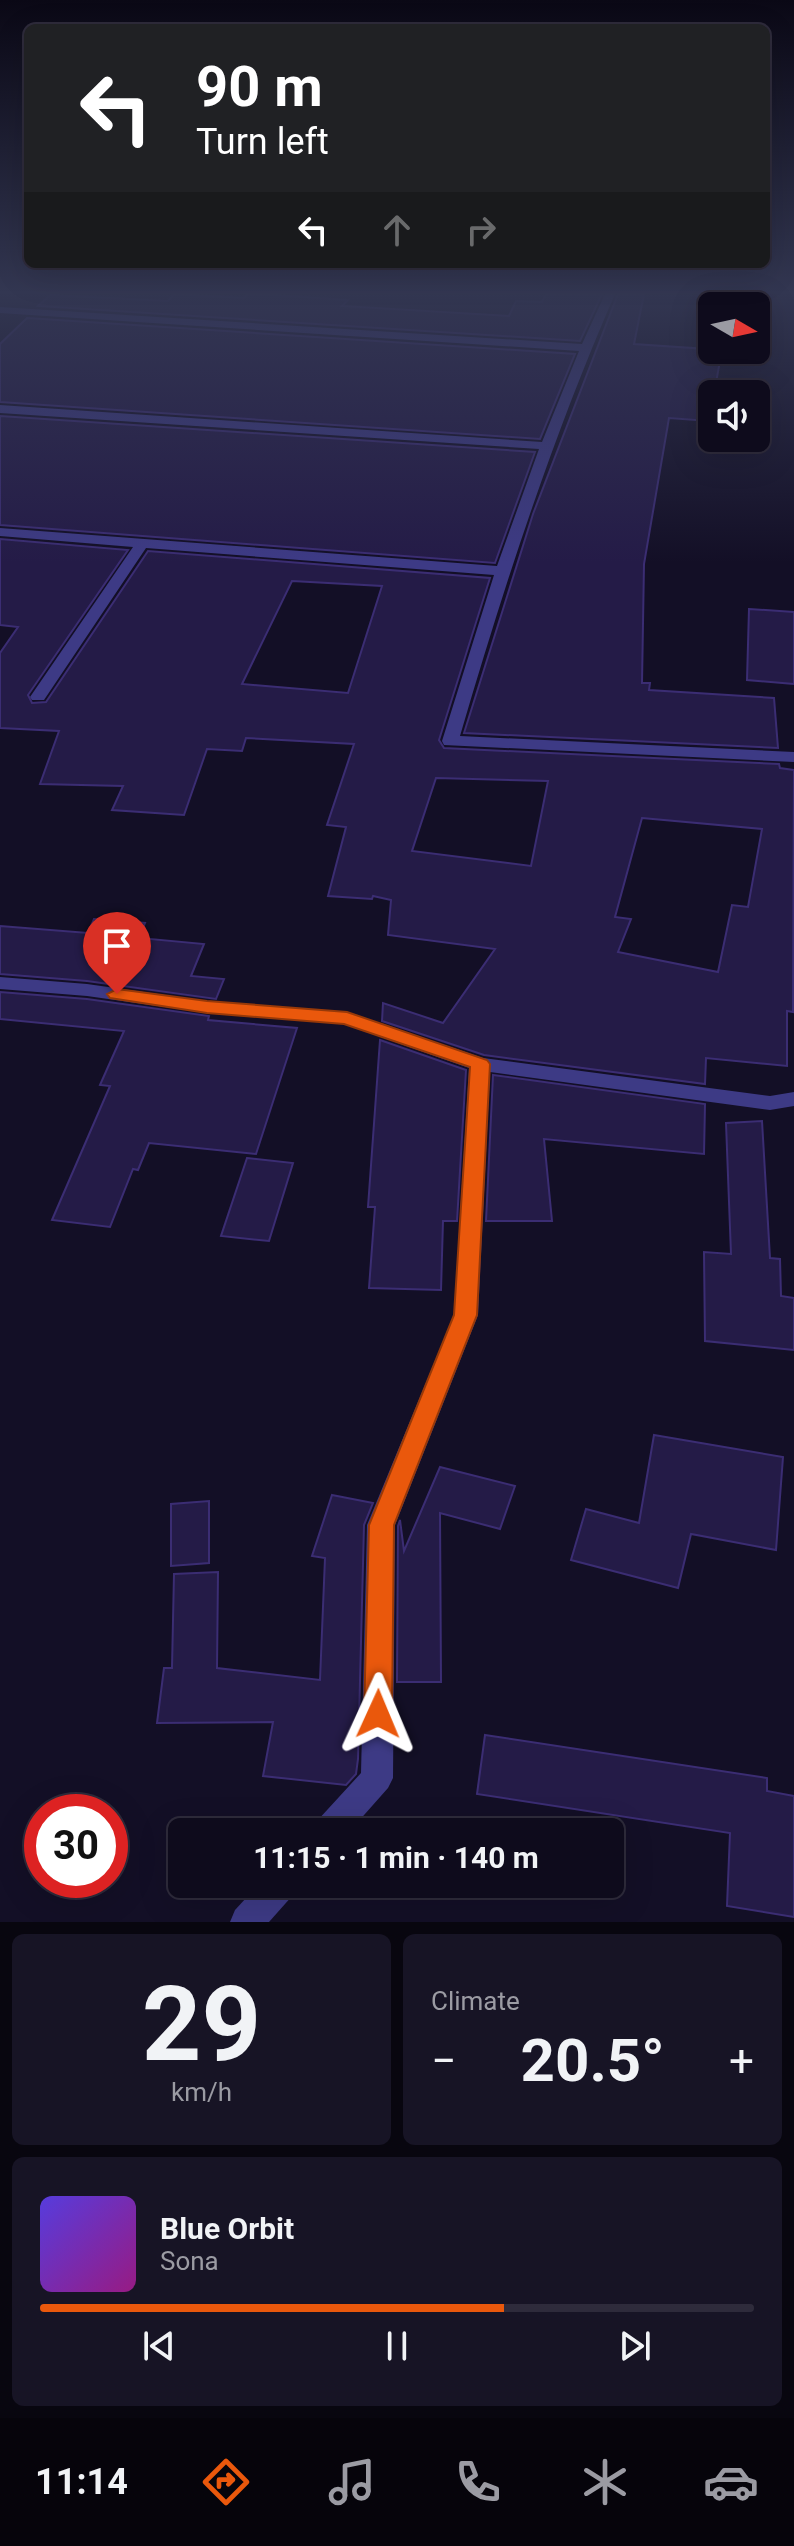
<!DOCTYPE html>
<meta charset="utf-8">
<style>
body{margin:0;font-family:Roboto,sans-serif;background:#171425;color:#f1f3f6;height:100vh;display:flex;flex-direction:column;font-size:30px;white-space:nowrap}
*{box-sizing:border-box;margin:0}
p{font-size:26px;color:#9b9ba3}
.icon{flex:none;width:44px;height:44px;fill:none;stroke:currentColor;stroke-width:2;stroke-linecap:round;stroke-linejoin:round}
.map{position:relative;height:1922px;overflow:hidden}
.drawer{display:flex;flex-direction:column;gap:12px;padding:12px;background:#08060f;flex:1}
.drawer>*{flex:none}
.hud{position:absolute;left:24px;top:24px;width:746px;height:244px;border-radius:12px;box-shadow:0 8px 32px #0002,0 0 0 2px #2e2b3b;background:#202124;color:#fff;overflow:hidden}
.needle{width:52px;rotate:99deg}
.fabs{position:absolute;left:698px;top:292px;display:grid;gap:16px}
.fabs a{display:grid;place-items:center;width:72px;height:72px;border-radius:12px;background:#0e0b1c;box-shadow:0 8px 32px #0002,0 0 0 2px #2e2b3b;font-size:40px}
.speed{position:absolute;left:24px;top:1794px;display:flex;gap:16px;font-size:40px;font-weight:700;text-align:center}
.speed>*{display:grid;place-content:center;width:104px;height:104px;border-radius:50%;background:#0e0b1c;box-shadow:0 8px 32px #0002,0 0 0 2px #2e2b3b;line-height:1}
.speed .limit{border:12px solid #d22;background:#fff;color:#111}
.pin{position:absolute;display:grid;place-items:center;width:68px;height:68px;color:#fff;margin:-82px -34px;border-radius:50% 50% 50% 0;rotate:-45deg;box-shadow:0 0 8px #0007}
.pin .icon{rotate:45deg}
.me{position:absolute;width:88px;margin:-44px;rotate:1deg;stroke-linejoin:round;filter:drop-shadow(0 0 6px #0008)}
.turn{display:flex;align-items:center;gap:28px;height:168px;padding:0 40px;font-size:36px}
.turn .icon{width:104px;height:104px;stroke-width:2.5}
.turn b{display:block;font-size:56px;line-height:68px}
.lanes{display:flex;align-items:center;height:76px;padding:0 40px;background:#0003;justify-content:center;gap:40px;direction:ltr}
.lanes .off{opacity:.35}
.big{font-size:60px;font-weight:700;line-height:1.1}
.drawer .tile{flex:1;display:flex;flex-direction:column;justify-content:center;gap:12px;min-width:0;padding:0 28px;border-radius:12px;background:#171425}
.drawer .dial{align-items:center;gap:0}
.dial b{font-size:104px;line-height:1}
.song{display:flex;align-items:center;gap:24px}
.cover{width:96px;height:96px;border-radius:12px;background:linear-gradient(135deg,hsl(250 70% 55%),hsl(310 70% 35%))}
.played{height:8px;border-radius:4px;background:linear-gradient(90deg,#ea580c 65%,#2e2b3b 65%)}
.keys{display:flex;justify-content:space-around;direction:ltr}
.heat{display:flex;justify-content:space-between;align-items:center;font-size:44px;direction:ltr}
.drawer .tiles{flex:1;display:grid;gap:12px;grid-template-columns:1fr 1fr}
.tile:last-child{grid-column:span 2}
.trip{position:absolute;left:168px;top:1818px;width:456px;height:80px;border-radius:12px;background:#0e0b1c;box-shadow:0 8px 32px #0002,0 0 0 2px #2e2b3b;font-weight:700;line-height:80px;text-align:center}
.tab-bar{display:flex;height:128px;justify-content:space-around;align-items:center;background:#06040b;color:#9b9ba3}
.tab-bar .icon{width:56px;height:56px}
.tab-bar .current{color:#ea580c}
.tab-bar b{font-size:36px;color:#f1f3f6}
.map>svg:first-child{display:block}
.building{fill:#241b47;stroke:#3b2d73;stroke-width:2;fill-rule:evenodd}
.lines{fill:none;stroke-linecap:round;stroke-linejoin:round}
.minor{fill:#3d3a85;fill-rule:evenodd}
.route{fill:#ea580c;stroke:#983908;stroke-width:2}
</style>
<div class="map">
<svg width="794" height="1922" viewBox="0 0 794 1922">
<rect width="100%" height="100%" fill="#130f26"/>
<g class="building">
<polygon points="174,294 244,298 248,294 260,294 348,300 342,306 509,316 516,301 542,302 546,294 602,294 580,341 38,306 50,295 168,301"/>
<polygon points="618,294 644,294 634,344 722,350 709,421 669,418 644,564 642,683 650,683 649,690 774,698 778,748 464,733 533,514"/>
<polygon points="27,318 575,354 540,439 0,402 0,344"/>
<polygon points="0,416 535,452 495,563 0,525"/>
<path d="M0,539L128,550L28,695L32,703L46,702L148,551L490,578L439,740L444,748L779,764L780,768L794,770L793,1012L787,1011V1066L706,1058L705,1084L484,1055L382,1021L383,1003L443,1023L495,949L388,935L391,900L373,896L372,899L328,896L346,827L327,825L354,744L246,738L242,751L207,749L184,815L112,810L123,786L40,784L59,731L0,728V653L18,627L0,625ZM292,581L382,586L348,693L242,684ZM436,778L548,781L531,866L412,851ZM642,818L762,829L748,907L732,905L718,972L618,952L631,919L615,917Z"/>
<polygon points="749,609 794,612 794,684 747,680"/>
<polygon points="94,919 145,923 139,938 204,944 191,976 224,979 216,999 87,981 0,974 0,926 88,933"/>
<polygon points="0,992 87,999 209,1016 208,1020 297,1028 256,1154 149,1143 138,1170 133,1169 110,1227 52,1220 110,1086 100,1085 124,1031 0,1019"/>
<polygon points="380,1040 466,1070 457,1221 443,1221 441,1290 369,1288 375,1207 368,1207"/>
<polygon points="493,1075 705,1104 704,1154 544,1139 552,1221 486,1221"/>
<polygon points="762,1121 770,1258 780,1259 781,1296 794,1298 794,1350 705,1341 704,1252 731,1254 726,1123"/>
<polygon points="247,1158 293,1163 269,1241 221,1236"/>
<polygon points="654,1435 783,1457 776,1550 691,1534 678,1588 571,1560 586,1509 639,1523"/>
<polygon points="440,1467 515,1486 500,1529 440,1513 441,1682 397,1682 398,1526 400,1520 404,1551"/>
<polygon points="332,1495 373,1503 364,1525 358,1759 356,1774 346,1785 263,1776 273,1722 157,1723 164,1668 172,1668 174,1574 218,1572 217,1668 320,1680 325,1558 312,1556"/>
<polygon points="209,1501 209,1563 171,1566 171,1504"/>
<polygon points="485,1735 767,1778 767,1791 794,1796 794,1917 727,1906 730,1833 477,1794"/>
</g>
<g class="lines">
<g class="minor">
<path d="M605,294H615C552,438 504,586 460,736L794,752V762L444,745L442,741L494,575L146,548L44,700H32L30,697L133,547L0,536V528L497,566L539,449L0,413V405L542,442L579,351L0,313V307L582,344Z"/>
<polygon points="0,977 87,984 207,1001 347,1012 483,1058 770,1096 794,1092 794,1106 770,1110 490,1072 478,1315 395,1525 393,1778 388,1788 349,1832 312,1832 317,1821 361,1773 367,1525 454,1315 469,1068 344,1024 207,1013 87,996 0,989"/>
<polygon points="259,1884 297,1884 293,1895 269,1922 230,1922 235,1910"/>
</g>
</g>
<linearGradient id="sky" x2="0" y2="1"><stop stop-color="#0a0815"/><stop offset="0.52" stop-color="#333752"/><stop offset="1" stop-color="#333752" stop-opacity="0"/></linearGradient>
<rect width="794" height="563" fill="url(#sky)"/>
<polygon class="route" points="117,989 207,1001 347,1012 487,1060 490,1064 477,1315 394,1525 392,1714 388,1723 378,1727 368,1723 364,1714 369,1525 454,1315 470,1067 344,1024 207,1013 110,998 107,994"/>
</svg>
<div class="fabs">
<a><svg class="needle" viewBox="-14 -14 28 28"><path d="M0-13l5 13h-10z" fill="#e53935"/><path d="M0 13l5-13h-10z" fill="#9b9ba3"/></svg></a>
<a><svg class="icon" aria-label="sound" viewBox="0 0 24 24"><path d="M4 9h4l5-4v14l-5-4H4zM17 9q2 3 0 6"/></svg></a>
</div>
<div class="speed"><div class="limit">30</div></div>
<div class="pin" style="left:117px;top:994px;background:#d93025"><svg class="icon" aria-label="arrive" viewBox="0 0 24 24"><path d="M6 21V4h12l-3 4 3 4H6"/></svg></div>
<svg class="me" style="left:378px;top:1714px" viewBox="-20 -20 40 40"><path d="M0-17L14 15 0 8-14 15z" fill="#ea580c" stroke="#fff" stroke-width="4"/></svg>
<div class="trip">11:15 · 1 min · 140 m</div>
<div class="hud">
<div class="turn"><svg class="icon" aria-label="left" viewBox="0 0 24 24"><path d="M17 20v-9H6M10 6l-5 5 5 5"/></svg><div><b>90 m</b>Turn left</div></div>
<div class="lanes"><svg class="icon" aria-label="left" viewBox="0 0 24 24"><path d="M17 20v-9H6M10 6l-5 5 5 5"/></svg><svg class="icon off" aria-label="ahead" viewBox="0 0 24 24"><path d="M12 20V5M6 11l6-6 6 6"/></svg><svg class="icon off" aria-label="right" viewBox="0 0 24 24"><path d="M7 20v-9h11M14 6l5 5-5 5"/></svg></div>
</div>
</div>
<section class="drawer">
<div class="tiles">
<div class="tile dial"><b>29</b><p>km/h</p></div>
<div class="tile"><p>Climate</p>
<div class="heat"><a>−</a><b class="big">20.5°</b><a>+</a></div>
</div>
<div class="tile">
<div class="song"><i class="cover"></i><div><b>Blue Orbit</b><p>Sona</p></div></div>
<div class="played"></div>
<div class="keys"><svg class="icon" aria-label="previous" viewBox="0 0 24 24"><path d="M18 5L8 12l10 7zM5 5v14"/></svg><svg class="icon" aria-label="pause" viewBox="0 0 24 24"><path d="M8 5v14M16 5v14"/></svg><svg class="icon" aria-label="next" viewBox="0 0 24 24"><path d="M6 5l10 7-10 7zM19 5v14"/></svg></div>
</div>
</div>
</section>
<nav class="tab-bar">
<b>11:14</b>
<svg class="icon current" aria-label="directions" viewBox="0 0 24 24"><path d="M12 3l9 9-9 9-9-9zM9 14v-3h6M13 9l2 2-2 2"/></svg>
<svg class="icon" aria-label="music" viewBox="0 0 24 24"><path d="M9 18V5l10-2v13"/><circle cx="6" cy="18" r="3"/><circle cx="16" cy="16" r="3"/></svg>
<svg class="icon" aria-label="phone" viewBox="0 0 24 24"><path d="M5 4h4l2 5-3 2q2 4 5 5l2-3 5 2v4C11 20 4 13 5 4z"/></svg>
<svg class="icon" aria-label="climate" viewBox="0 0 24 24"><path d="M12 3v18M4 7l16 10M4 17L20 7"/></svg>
<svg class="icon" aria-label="car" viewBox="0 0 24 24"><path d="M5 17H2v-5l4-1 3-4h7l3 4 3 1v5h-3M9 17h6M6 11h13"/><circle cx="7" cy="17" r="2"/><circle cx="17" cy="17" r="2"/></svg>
</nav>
